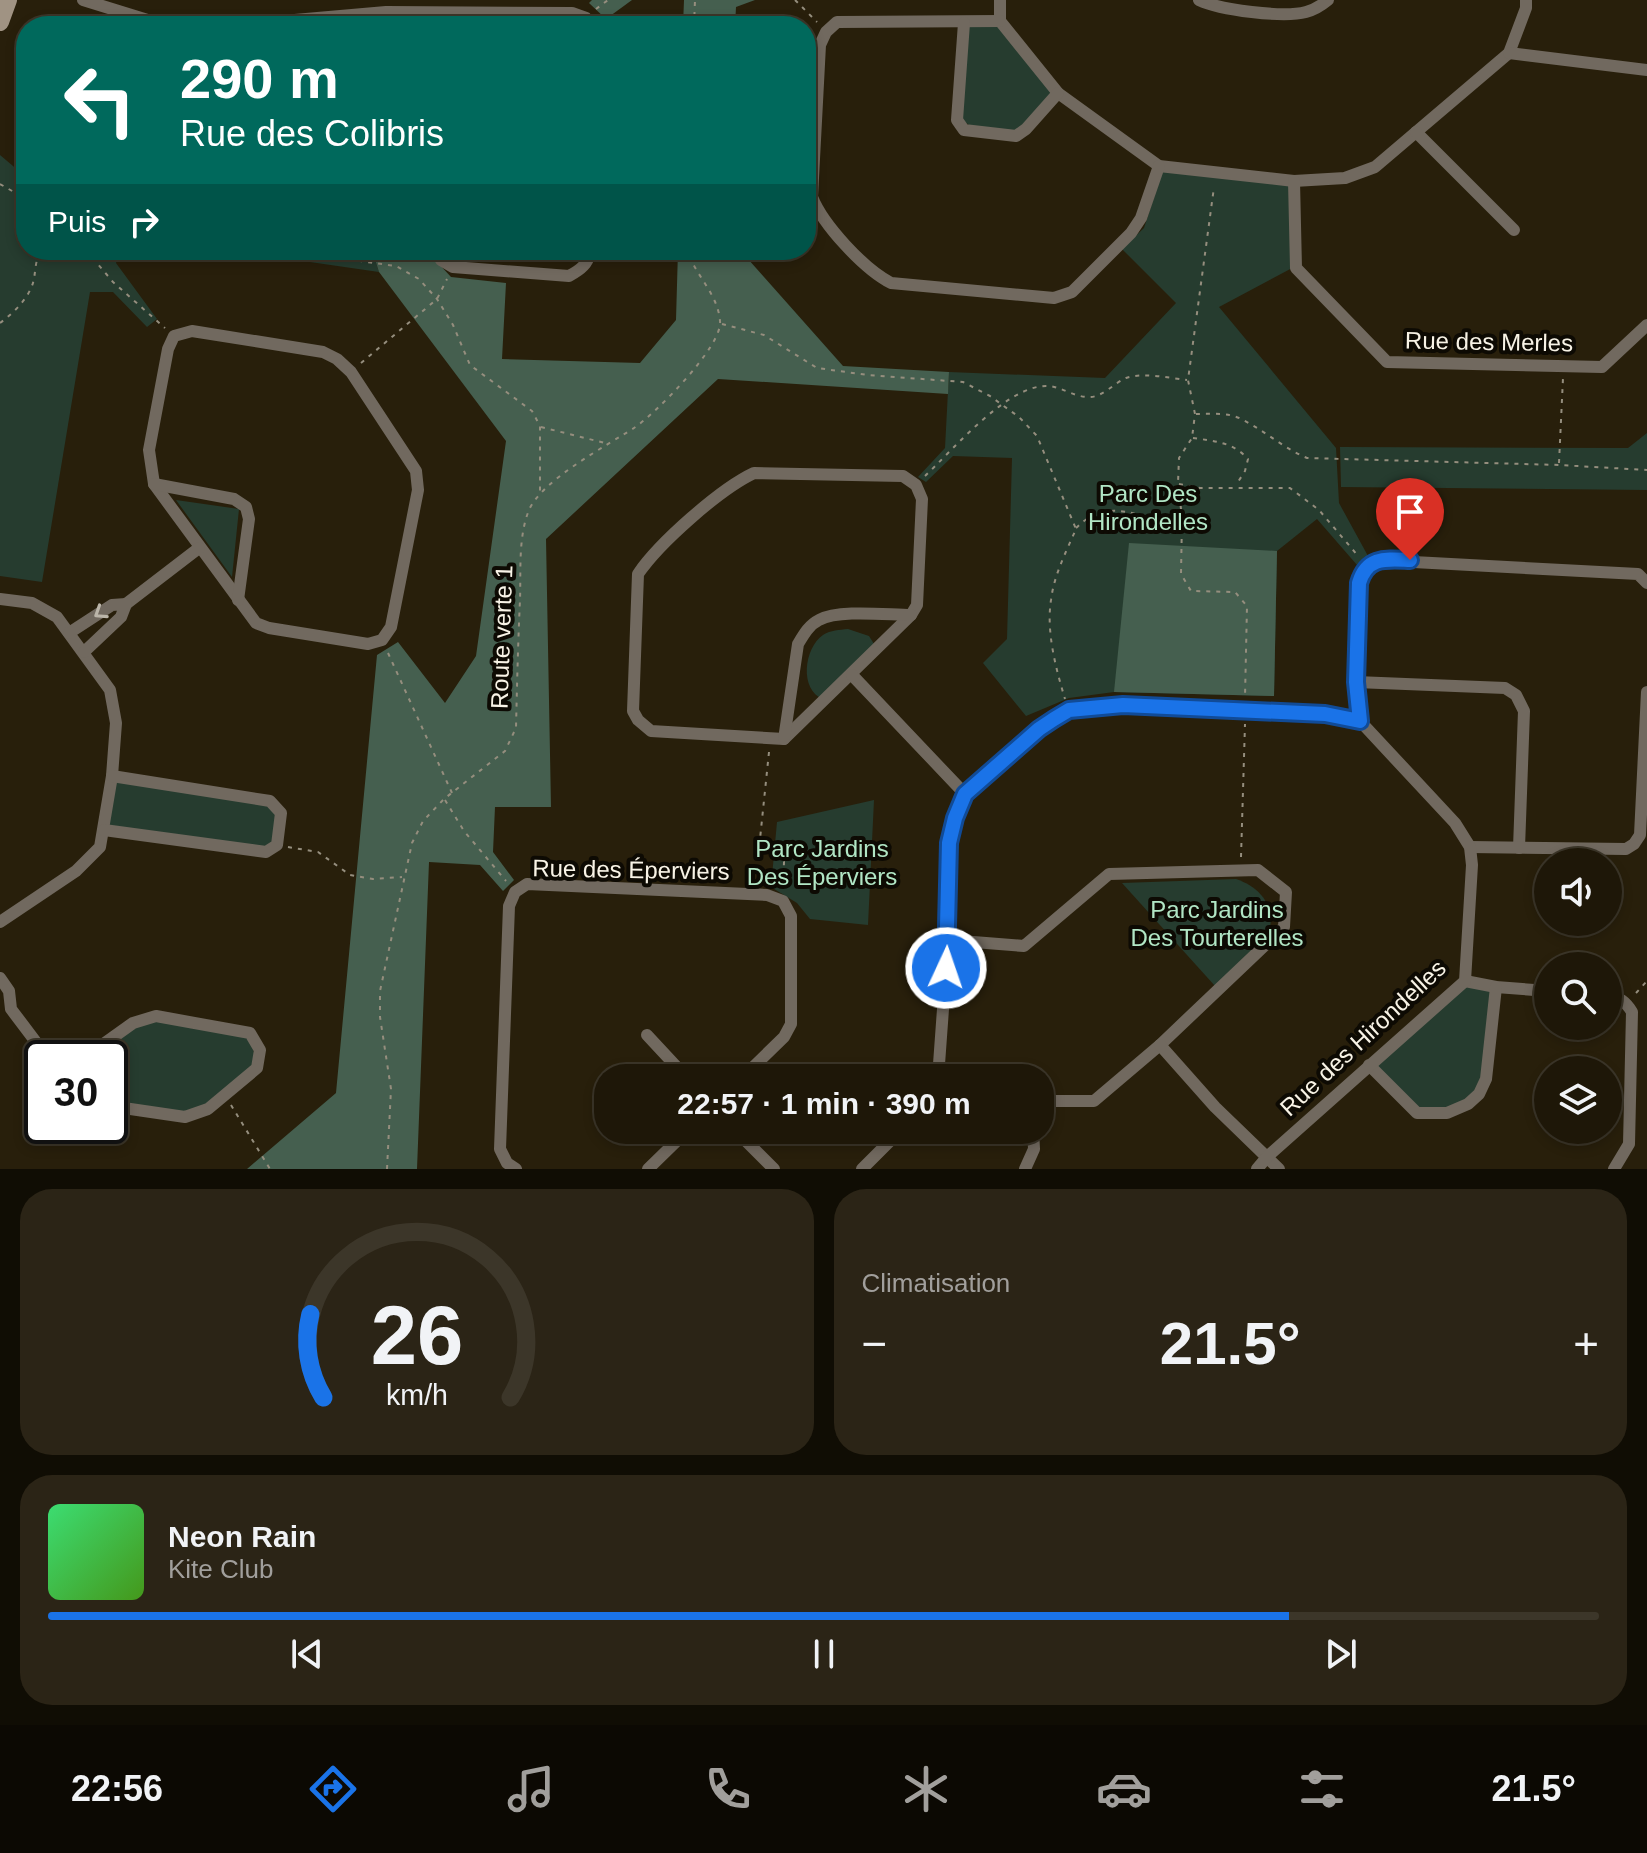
<!DOCTYPE html>
<html lang="fr">
<meta charset="utf-8">
<style>
body{margin:0;font-family:Arial,sans-serif;background:#2b2416;color:#f1f3f6;height:100vh;display:flex;flex-direction:column;font-size:30px;white-space:nowrap}
*{box-sizing:border-box;margin:0}
p{font-size:26px;color:#a19f9c}
.icon{flex:none;width:44px;height:44px;fill:none;stroke:currentColor;stroke-width:2;stroke-linecap:round;stroke-linejoin:round}
.map{position:relative;height:1169px;overflow:hidden}
.drawer{display:flex;flex-direction:column;gap:20px;padding:20px;background:#100d04;flex:1}
.drawer>*{flex:none}
.banner{position:absolute;left:16px;top:16px;width:800px;height:244px;border-radius:32px;box-shadow:0 4px 12px #0003,0 0 0 2px #3c3629;background:#00695c;color:#fff;overflow:hidden}
.controls{position:absolute;left:1534px;top:848px;display:grid;gap:16px}
.controls a{display:grid;place-items:center;width:88px;height:88px;border-radius:50%;background:#1e1708;box-shadow:0 4px 12px #0003,0 0 0 2px #3c3629;font-size:40px}
.speed{position:absolute;left:24px;top:1040px;display:flex;gap:16px;font-size:40px;font-weight:700;text-align:center}
.speed>*{display:grid;place-content:center;width:104px;height:104px;border-radius:50%;background:#1e1708;box-shadow:0 4px 12px #0003,0 0 0 2px #3c3629;line-height:1}
.speed .limit{border:4px solid #111;border-radius:12px;background:#fff;color:#111}
.pin{position:absolute;display:grid;place-items:center;width:68px;height:68px;color:#fff;margin:-82px -34px;border-radius:50% 50% 50% 0;rotate:-45deg;box-shadow:0 0 8px #0007}
.pin .icon{rotate:45deg}
.me{position:absolute;width:88px;margin:-44px;rotate:3deg;stroke-linejoin:round;filter:drop-shadow(0 0 6px #0008)}
.turn{display:flex;align-items:center;gap:28px;height:168px;padding:0 32px;font-size:36px}
.turn .icon{width:104px;height:104px;stroke-width:2.5}
.turn b{display:block;font-size:56px;line-height:68px}
.then{display:flex;align-items:center;height:76px;padding:0 32px;background:#0003;gap:16px;font-size:30px}
.big{font-size:60px;font-weight:700;line-height:1.1}
.drawer .tile{flex:1;display:flex;flex-direction:column;justify-content:center;gap:12px;min-width:0;padding:0 28px;border-radius:32px;background:#2b2416}
.drawer .dial{align-items:center;gap:0}
.dial svg{height:208px;overflow:visible;fill:none;stroke:#3c3629;stroke-width:7;stroke-linecap:round;text-anchor:middle}
.dial text{fill:#f1f3f6;stroke:none}
.song{display:flex;align-items:center;gap:24px}
.cover{width:96px;height:96px;border-radius:12px;background:linear-gradient(135deg,hsl(140 70% 55%),hsl(100 70% 35%))}
.played{height:8px;border-radius:4px;background:linear-gradient(90deg,#1a73e8 80%,#3c3629 80%)}
.keys{display:flex;justify-content:space-around;direction:ltr}
.heat{display:flex;justify-content:space-between;align-items:center;font-size:44px;direction:ltr}
.drawer .tiles{flex:1;display:grid;gap:20px;grid-template-columns:1fr 1fr}
.tile:last-child{grid-column:span 2}
.trip{position:absolute;left:594px;top:1064px;width:460px;height:80px;border-radius:32px;background:#1e1708;box-shadow:0 4px 12px #0003,0 0 0 2px #3c3629;font-weight:700;line-height:80px;text-align:center}
.menu{display:flex;height:128px;justify-content:space-around;align-items:center;background:#0c0903;color:#a19f9c}
.menu .icon{width:56px;height:56px}
.menu .on{color:#1a73e8}
.menu b{font-size:36px;color:#f1f3f6}
.map>svg:first-child{display:block}
.green{fill:#263c2f}
.forest{fill:#455f4f}
.lines{fill:none;stroke-linecap:round;stroke-linejoin:round}
.path{stroke:#958e7e;stroke-width:2;stroke-dasharray:4 6;stroke-linecap:butt}
.street{stroke:#71695f;stroke-width:12}
.secondary{stroke:#a09383;stroke-width:18}
.oneway{stroke:#bbb5a9}
.route-casing{stroke:#114b97;stroke-width:20}
.route{stroke:#1a73e8;stroke-width:14}
.labels{text-anchor:middle;stroke-width:8;stroke-linejoin:round;paint-order:stroke}
.street-label{font-size:24px;fill:#f8f3e6;stroke:#0d0a03}
.park-label{font-size:24px;fill:#b1e6c5;stroke:#0d0a03}
</style>
<div class="map">
<svg width="1647" height="1169" viewBox="0 0 1647 1169">
<rect width="100%" height="100%" fill="#281f0b"/>
<g class="green">
<polygon points="999,24 1054,93 1015,133 977,130 960,119 967,27"/>
<polygon points="0,155 26,177 26,250 120,250 116,263 157,319 147,327 113,292 90,292 42,582 0,576"/>
<polygon points="1163,170 1291,184 1294,267 1219,307 1336,448 1339,503 1368,556 1357,565 1317,519 1277,551 1274,696 1114,692 1069,698 1026,716 983,663 1007,639 1012,458 953,456 926,482 918,477 945,448 949,372 1105,378 1176,303 1122,249 1144,228"/>
<polygon points="227,250 372,250 379,272"/>
<polygon points="1647,433 1647,490 1341,487 1340,447 1628,448"/>
<polygon points="176,500 239,509 232,577"/>
<path d="M848,629L869,636L874,644L823,699C799,690 804,648 823,635C831,630 839,630 848,629Z"/>
<polygon points="112,776 270,801 281,813 277,845 266,852 104,830"/>
<polygon points="874,800 868,925 810,919 797,903 771,887 777,822"/>
<path d="M1236,879C1260,887 1276,906 1269,933L1215,986L1122,883Z"/>
<polygon points="1465,981 1496,987 1486,1079 1468,1104 1417,1113 1369,1065"/>
<polygon points="156,1016 250,1033 257,1068 208,1109 185,1117 110,1106 110,1058 84,1058"/>
</g>
<g class="forest">
<polygon points="592,0 632,0 606,19 589,3"/>
<polygon points="684,0 755,0 736,7 735,26 683,26"/>
<polygon points="372,250 426,250 451,277 506,283 502,359 640,363 676,320 678,250 740,250 843,366 949,372 948,394 718,379 546,539 551,807 495,807 493,852 514,880 503,891 480,865 429,862 417,1169 247,1169 336,1093 377,655 398,642 445,703 476,656 506,441 379,272"/>
<polygon points="1129,543 1277,551 1274,696 1114,692"/>
</g>
<g class="lines">
<g class="path">
<polyline points="795,0 817,22"/>
<polyline points="596,9 608,0"/>
<polyline points="694,26 695,0"/>
<polyline points="0,184 26,199"/>
<polyline points="86,250 113,282 165,328"/>
<polyline points="279,250 396,266 419,279 437,299 453,325 470,365 532,411 540,426 540,491"/>
<path d="M0,323C12,314 25,302 31,288C37,276 33,261 42,250"/>
<path d="M722,324L764,335L817,368L868,375L963,382L990,396L1019,417L1037,436L1076,529C1066,552 1054,575 1051,600C1046,632 1056,669 1065,699"/>
<polyline points="361,363 437,299 447,279"/>
<path d="M1196,414C1211,414 1228,412 1241,419C1264,430 1283,448 1307,458L1559,465L1647,470"/>
<polyline points="541,427 605,443"/>
<path d="M1193,438C1214,441 1233,442 1248,459L1245,471L1236,485"/>
<polyline points="1559,463 1563,378"/>
<path d="M925,476C953,450 1007,385 1047,386C1060,386 1074,397 1088,397C1102,398 1114,383 1126,378C1144,372 1169,378 1187,380"/>
<polyline points="1179,484 1200,488 1290,488 1319,510 1359,557"/>
<polyline points="1182,519 1181,574 1191,591 1235,592 1247,606 1245,697"/>
<path d="M1076,528C1112,492 1141,525 1182,518L1178,483L1179,458L1192,438L1195,414L1188,380L1214,187"/>
<polyline points="388,653 452,793"/>
<polyline points="769,752 760,839 784,862 783,887"/>
<polyline points="445,800 464,831 506,881"/>
<polyline points="288,847 318,852 350,875 373,879 402,877"/>
<polyline points="1241,857 1245,724"/>
<polyline points="1636,993 1647,981"/>
<polyline points="231,1105 270,1169"/>
<path d="M387,1169L391,1089L380,1017V991L412,843L423,821L444,799L505,751L516,728C517,686 518,643 520,600C521,571 518,537 529,510C542,480 606,446 634,428C655,414 723,346 720,321C718,294 695,275 687,250"/>
</g>
<g class="street">
<polyline points="83,0 167,26"/>
<polyline points="1000,0 1000,21 1058,93 1159,166 1294,181 1345,178 1375,167 1509,53 1526,8 1526,0"/>
<path d="M1199,0C1220,10 1283,18 1306,12C1314,10 1322,5 1328,0"/>
<path d="M1000,21L837,22L826,32L820,45L812,197C823,225 864,269 891,283L1054,298L1072,292L1131,233L1141,218L1159,166"/>
<polyline points="964,23 957,120 964,130 1016,136 1026,129 1058,93"/>
<polyline points="226,26 386,12 572,13 586,18 592,26"/>
<polyline points="1509,53 1647,70"/>
<polyline points="1416,132 1514,230"/>
<polyline points="1294,181 1296,268 1387,362 1602,367 1647,325"/>
<path d="M435,250L441,260L453,267L569,276C580,270 589,264 590,250"/>
<polygon points="192,331 323,352 337,359 351,372 416,471 418,490 391,627 382,640 368,644 269,628 256,623 154,484 149,450 168,349 174,336"/>
<path d="M754,473L903,476L916,485L922,499L917,605L911,615L784,739L651,731L638,720L633,711L638,574C659,543 720,489 754,473Z"/>
<polyline points="154,484 234,499 246,507 249,519 238,600"/>
<polyline points="0,599 32,603 57,617 110,690 116,723 112,776 100,847 76,871 0,922"/>
<polyline points="126,604 199,548"/>
<polyline points="69,633 112,605 126,604 121,617 84,652"/>
<polyline points="852,675 965,794"/>
<polyline points="1356,682 1505,688 1516,695 1524,711 1519,848"/>
<polyline points="1360,721 1356,682 1359,583 1366,566 1376,560 1638,574 1647,583"/>
<path d="M784,739L798,644C804,634 809,625 819,620C839,609 888,615 911,615"/>
<polyline points="104,830 266,852 277,845 281,813 270,801 112,776"/>
<polyline points="1470,847 1626,849 1634,844 1640,835 1647,692"/>
<polyline points="948,940 1024,946 1109,874 1258,870 1286,892 1284,927 1160,1045 1094,1101 1040,1101"/>
<polyline points="0,978 9,991 11,1009 48,1058"/>
<polyline points="1465,981 1496,987 1548,991"/>
<path d="M1608,996C1620,997 1626,1002 1632,1012L1629,1144L1614,1169"/>
<polyline points="647,1035 687,1078"/>
<polyline points="1160,1045 1215,1107 1279,1169"/>
<polyline points="84,1058 133,1023 156,1016 250,1033 260,1050 257,1068 208,1109 185,1117 110,1106"/>
<polyline points="1369,1065 1417,1113 1447,1113 1468,1104 1479,1094 1486,1079 1496,987"/>
<polyline points="938,1078 948,940 949,843 955,818 965,794 1039,729 1069,710 1123,705 1325,714 1360,721 1455,823 1470,847 1472,865 1465,981 1268,1156 1257,1169"/>
<polyline points="735,1130 774,1169"/>
<polyline points="516,1169 507,1163 500,1149 509,906 515,892 527,884 767,895 783,901 791,916 791,1024 784,1037 742,1078"/>
<polyline points="648,1169 688,1130"/>
<polyline points="862,1169 901,1130"/>
<polyline points="1025,1169 1034,1149 1033,1130"/>
</g>
<polyline class="secondary" points="0,22 8,0"/>
</g>
<defs><path id="oneway-chevron" d="M-2-3.5L2.5 0L-2 3.5" fill="none" stroke-width="1.6" stroke-linecap="round" stroke-linejoin="round" transform="scale(2)"/></defs>
<use class="oneway" href="#oneway-chevron" transform="translate(100 613) rotate(147)"/>
<g class="lines">
<g class="route-casing">
<path id="route" d="M946,968L949,843L955,818L965,794L1039,729L1054,719L1069,710L1123,705L1325,714L1360,721L1356,682L1359,583C1367,556 1386,559 1410,560"/>
</g>
<use href="#route" class="route"/>
</g>
<g class="labels">
<g class="street-label">
<text transform="translate(1489 342) rotate(1)" y="8">Rue des Merles</text>
<text transform="translate(502 637) rotate(-88)" y="8">Route verte 1</text>
<text transform="translate(631 870) rotate(1)" y="8">Rue des Éperviers</text>
<text transform="translate(1363 1038) rotate(-43)" y="8">Rue des Hirondelles</text>
</g>
<g class="park-label">
<text x="1148" y="502">Parc Des<tspan x="1148" dy="28">Hirondelles</tspan></text>
<text x="822" y="857">Parc Jardins<tspan x="822" dy="28">Des Éperviers</tspan></text>
<text x="1217" y="918">Parc Jardins<tspan x="1217" dy="28">Des Tourterelles</tspan></text>
</g>
</g>
</svg>
<div class="controls">
<a><svg class="icon" aria-label="sound" viewBox="0 0 24 24"><path d="M4 9h4l5-4v14l-5-4H4zM17 9q2 3 0 6"/></svg></a>
<a><svg class="icon" aria-label="search" viewBox="0 0 24 24"><circle cx="10" cy="10" r="6"/><path d="M15 15l6 6"/></svg></a>
<a><svg class="icon" aria-label="layers" viewBox="0 0 24 24"><path d="M12 4l9 5-9 5-9-5zM3 14l9 5 9-5"/></svg></a>
</div>
<div class="speed"><div class="limit">30</div></div>
<div class="pin" style="left:1410px;top:560px;background:#d93025"><svg class="icon" aria-label="arrive" viewBox="0 0 24 24"><path d="M6 21V4h12l-3 4 3 4H6"/></svg></div>
<svg class="me" style="left:946px;top:968px" viewBox="-20 -20 40 40"><circle r="17" fill="#1a73e8" stroke="#fff" stroke-width="3"/><path d="M0-11L8 9 0 5-8 9z" fill="#fff"/></svg>
<div class="trip">22:57 · 1 min · 390 m</div>
<div class="banner">
<div class="turn"><svg class="icon" aria-label="left" viewBox="0 0 24 24"><path d="M17 20v-9H6M10 6l-5 5 5 5"/></svg><div><b>290 m</b>Rue des Colibris</div></div>
<div class="then">Puis<svg class="icon" aria-label="right" viewBox="0 0 24 24"><path d="M7 20v-9h11M14 6l5 5-5 5"/></svg></div>
</div>
</div>
<section class="drawer">
<div class="tiles">
<div class="tile dial"><svg viewBox="0 0 100 80">
<path d="M14 69A42 42 0 1 1 86 69"/>
<path d="M14 69A42 42 0 0 1 9 37" stroke="#1a73e8"/>
<text x="50" y="56" font-size="32" font-weight="700">26</text>
<text x="50" y="72" font-size="11">km/h</text>
</svg></div>
<div class="tile"><p>Climatisation</p>
<div class="heat"><a>−</a><b class="big">21.5°</b><a>+</a></div>
</div>
<div class="tile">
<div class="song"><i class="cover"></i><div><b>Neon Rain</b><p>Kite Club</p></div></div>
<div class="played"></div>
<div class="keys"><svg class="icon" aria-label="previous" viewBox="0 0 24 24"><path d="M18 5L8 12l10 7zM5 5v14"/></svg><svg class="icon" aria-label="pause" viewBox="0 0 24 24"><path d="M8 5v14M16 5v14"/></svg><svg class="icon" aria-label="next" viewBox="0 0 24 24"><path d="M6 5l10 7-10 7zM19 5v14"/></svg></div>
</div>
</div>
</section>
<nav class="menu">
<b>22:56</b>
<svg class="icon on" aria-label="directions" viewBox="0 0 24 24"><path d="M12 3l9 9-9 9-9-9zM9 14v-3h6M13 9l2 2-2 2"/></svg>
<svg class="icon" aria-label="music" viewBox="0 0 24 24"><path d="M9 18V5l10-2v13"/><circle cx="6" cy="18" r="3"/><circle cx="16" cy="16" r="3"/></svg>
<svg class="icon" aria-label="phone" viewBox="0 0 24 24"><path d="M5 4h4l2 5-3 2q2 4 5 5l2-3 5 2v4C11 20 4 13 5 4z"/></svg>
<svg class="icon" aria-label="climate" viewBox="0 0 24 24"><path d="M12 3v18M4 7l16 10M4 17L20 7"/></svg>
<svg class="icon" aria-label="car" viewBox="0 0 24 24"><path d="M5 17H2v-5l4-1 3-4h7l3 4 3 1v5h-3M9 17h6M6 11h13"/><circle cx="7" cy="17" r="2"/><circle cx="17" cy="17" r="2"/></svg>
<svg class="icon" aria-label="filters" viewBox="0 0 24 24"><path d="M4 7h16M4 17h16"/><circle cx="9" cy="7" r="2"/><circle cx="15" cy="17" r="2"/></svg>
<b>21.5°</b>
</nav>
